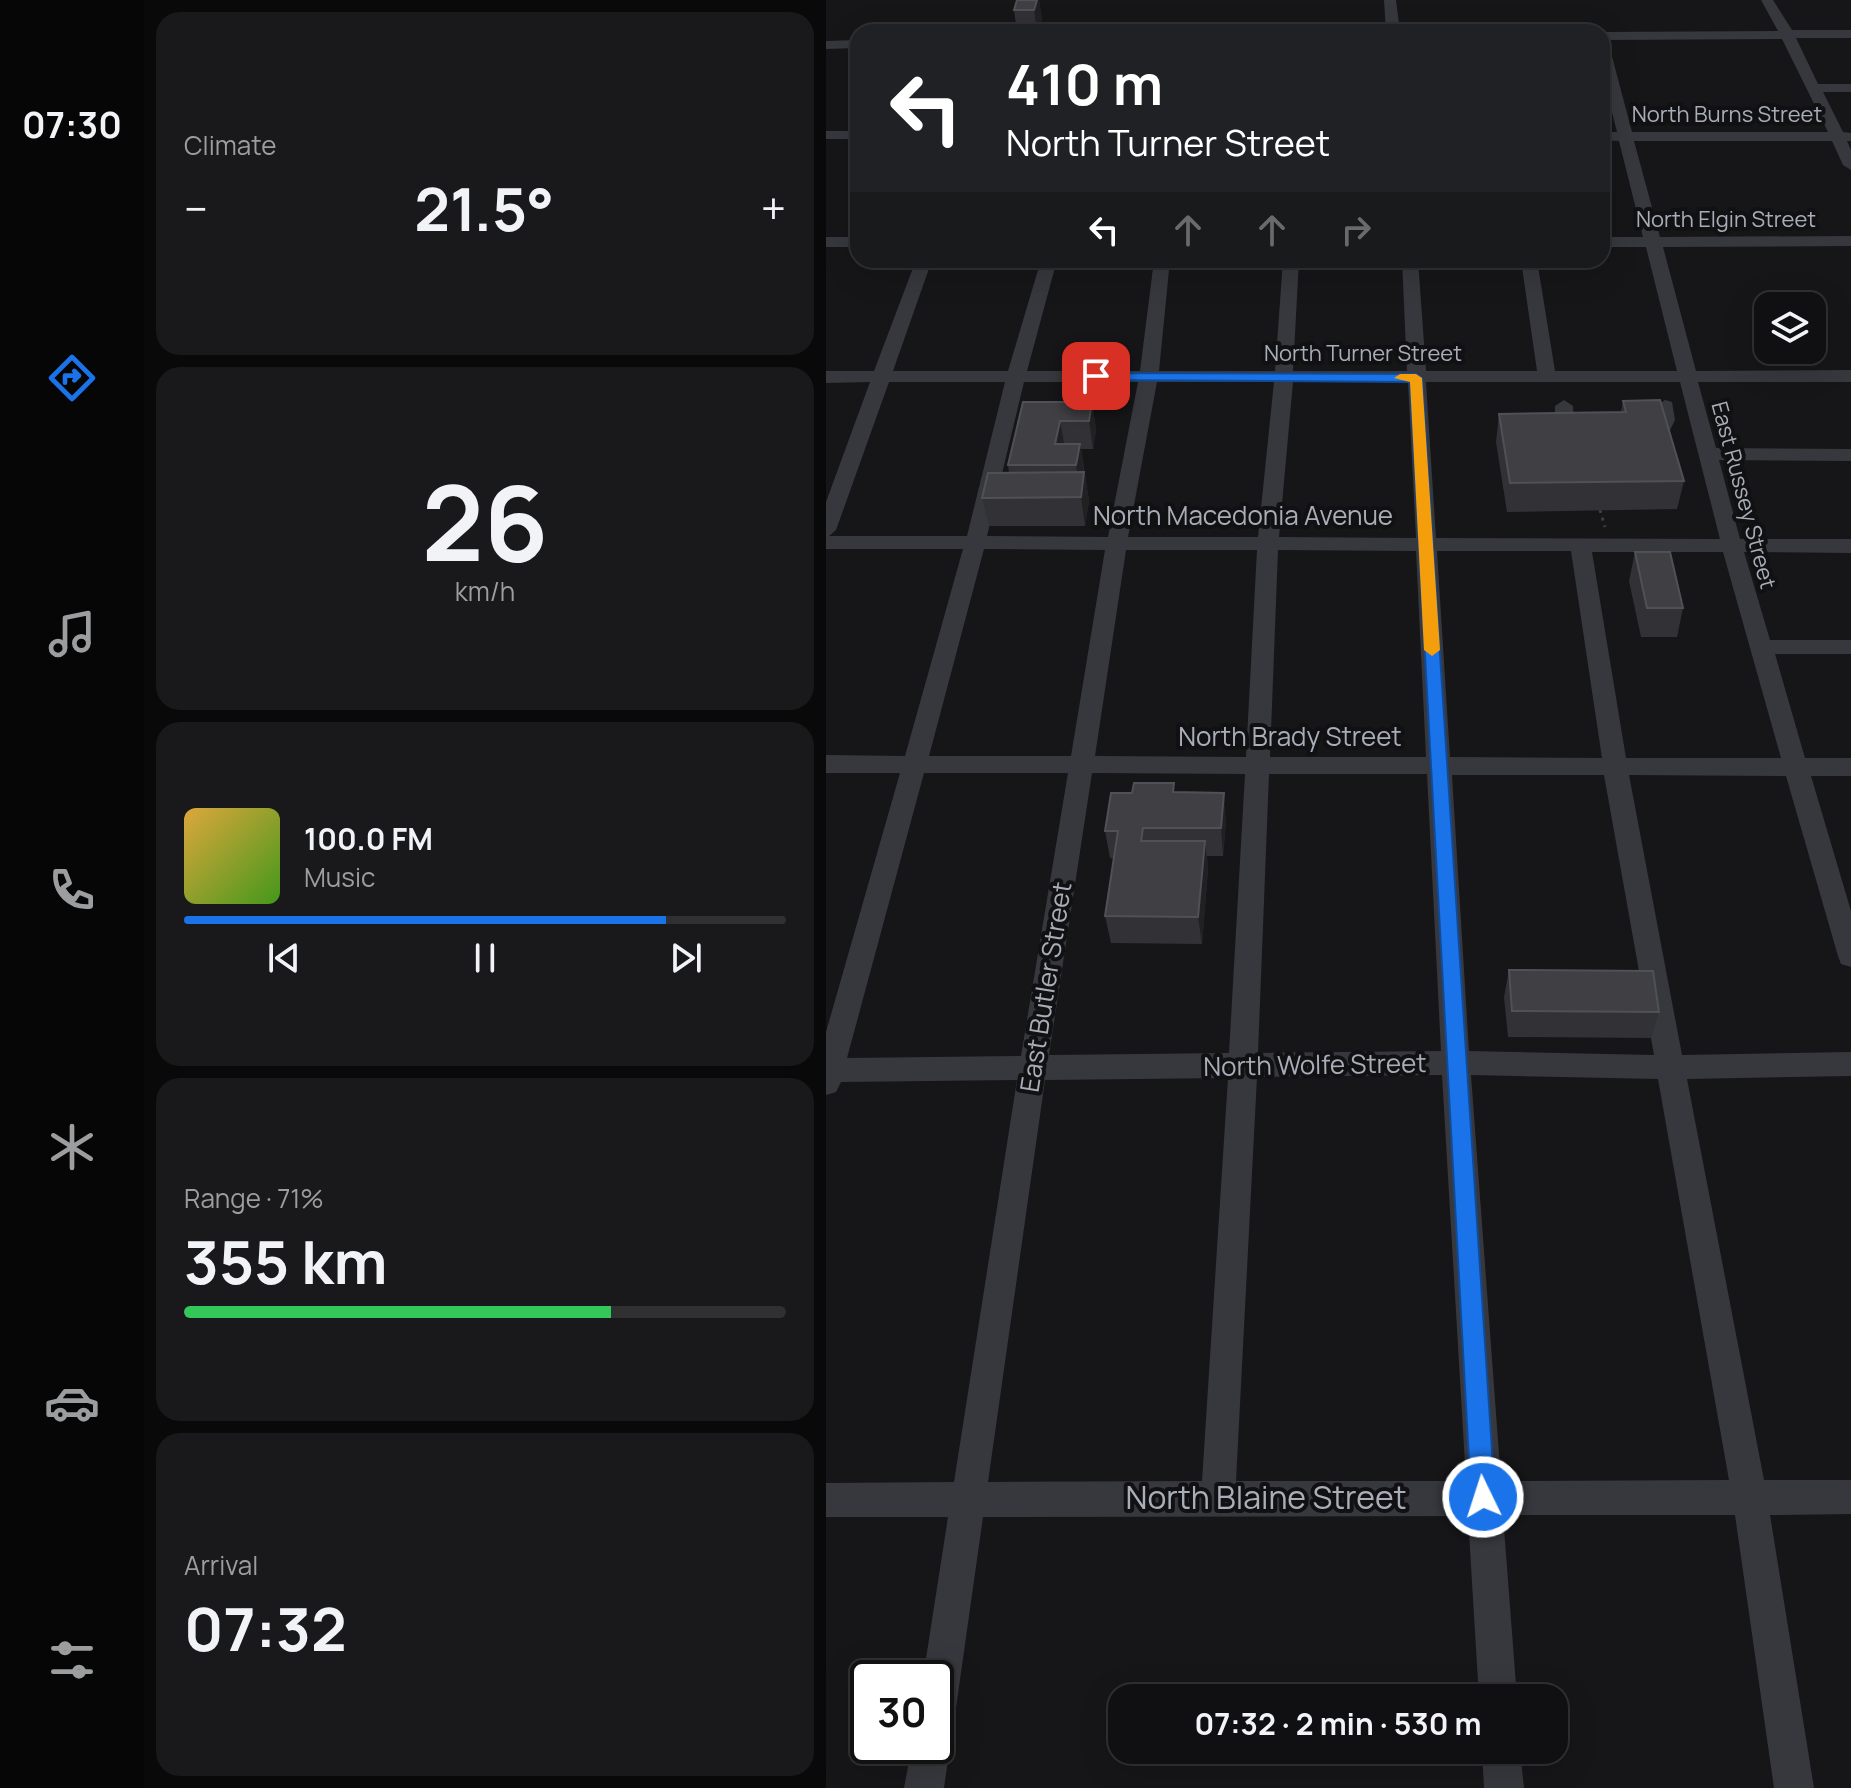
<!DOCTYPE html>
<meta charset="utf-8">
<style>
body{margin:0;font-family:Manrope,sans-serif;background:#19191b;color:#f1f3f6;height:100vh;display:flex;flex-direction:column;font-size:30px;white-space:nowrap}
*{box-sizing:border-box;margin:0}
p{font-size:26px;color:#9c9d9f}
.icon{flex:none;width:44px;height:44px;fill:none;stroke:currentColor;stroke-width:2;stroke-linecap:round;stroke-linejoin:round}
.map{position:relative;flex:1;overflow:hidden}
.side{display:flex;flex-direction:column;gap:12px;padding:12px;background:#09090a;width:682px}
.side>*{flex:none}
.top-card{position:absolute;left:24px;top:24px;width:760px;height:244px;border-radius:24px;box-shadow:0 8px 32px #0002,0 0 0 2px #303032;background:#202124;color:#fff;overflow:hidden}
.tools{position:absolute;left:928px;top:292px;display:grid;gap:16px}
.tools a{display:grid;place-items:center;width:72px;height:72px;border-radius:16px;background:#101012;box-shadow:0 8px 32px #0002,0 0 0 2px #303032;font-size:40px}
.speed{position:absolute;left:24px;top:1660px;display:flex;gap:16px;font-size:40px;font-weight:700;text-align:center}
.speed>*{display:grid;place-content:center;width:104px;height:104px;border-radius:50%;background:#101012;box-shadow:0 8px 32px #0002,0 0 0 2px #303032;line-height:1}
.speed .limit{border:4px solid #111;border-radius:12px;background:#fff;color:#111}
.pin{position:absolute;display:grid;place-items:center;width:68px;height:68px;color:#fff;margin:-34px;border-radius:16px;box-shadow:0 4px 12px #0006}
.me{position:absolute;width:88px;margin:-44px;rotate:356deg;stroke-linejoin:round;filter:drop-shadow(0 0 6px #0008)}
.turn{display:flex;align-items:center;gap:28px;height:168px;padding:0 24px;font-size:36px}
.turn .icon{width:104px;height:104px;stroke-width:2.5}
.turn b{display:block;font-size:56px;line-height:68px}
.lanes{display:flex;align-items:center;height:76px;padding:0 24px;background:#0003;justify-content:center;gap:40px;direction:ltr}
.lanes .off{opacity:.35}
.big{font-size:60px;font-weight:700;line-height:1.1}
.side .widget{flex:1;display:flex;flex-direction:column;justify-content:center;gap:12px;min-width:0;padding:0 28px;border-radius:24px;background:#19191b}
.side .dial{align-items:center;gap:0}
.dial b{font-size:104px;line-height:1}
.song{display:flex;align-items:center;gap:24px}
.cover{width:96px;height:96px;border-radius:12px;background:linear-gradient(135deg,hsl(40 70% 55%),hsl(100 70% 35%))}
.played{height:8px;border-radius:4px;background:linear-gradient(90deg,#1a73e8 80%,#303032 80%)}
.keys{display:flex;justify-content:space-around;direction:ltr}
.heat{display:flex;justify-content:space-between;align-items:center;font-size:44px;direction:ltr}
.charge{height:12px;border-radius:6px;background:linear-gradient(90deg,#34c759 71%,#303032 0)}
.trip{position:absolute;left:282px;top:1684px;width:460px;height:80px;border-radius:24px;background:#101012;box-shadow:0 8px 32px #0002,0 0 0 2px #303032;font-weight:700;line-height:80px;text-align:center}
main{display:flex;flex:1;min-height:0}
.tab-bar{display:flex;flex-direction:column;width:144px;justify-content:space-around;align-items:center;background:#060607;color:#9c9d9f}
.tab-bar .icon{width:56px;height:56px}
.tab-bar .current{color:#1a73e8}
.tab-bar b{font-size:36px;color:#f1f3f6}
.map>svg:first-child{display:block}
.lines{fill:none;stroke-linecap:round;stroke-linejoin:round}
.path{stroke:#3d3f44;stroke-width:3;stroke-dasharray:3 5;stroke-linecap:butt}
.minor{fill:#37383d;fill-rule:evenodd}
.wall{fill:#323236}
.shaded-wall{fill:#212124}
.building{fill:#3f3f44;stroke:#4f5156;stroke-width:2}
.route{fill:#1a73e8;stroke:#114b97;stroke-width:2}
.slow{fill:#f59e0b}
.labels{text-anchor:middle;stroke-width:8;stroke-linejoin:round;paint-order:stroke}
.far-street-label{font-size:22px;fill:#a8adb8;stroke:#111113}
.street-label{font-size:26px;fill:#a8adb8;stroke:#111113}
.near-street-label{font-size:32px;fill:#a8adb8;stroke:#111113}
</style>
<main>
<nav class="tab-bar">
<b>07:30</b>
<svg class="icon current" aria-label="directions" viewBox="0 0 24 24"><path d="M12 3l9 9-9 9-9-9zM9 14v-3h6M13 9l2 2-2 2"/></svg>
<svg class="icon" aria-label="music" viewBox="0 0 24 24"><path d="M9 18V5l10-2v13"/><circle cx="6" cy="18" r="3"/><circle cx="16" cy="16" r="3"/></svg>
<svg class="icon" aria-label="phone" viewBox="0 0 24 24"><path d="M5 4h4l2 5-3 2q2 4 5 5l2-3 5 2v4C11 20 4 13 5 4z"/></svg>
<svg class="icon" aria-label="climate" viewBox="0 0 24 24"><path d="M12 3v18M4 7l16 10M4 17L20 7"/></svg>
<svg class="icon" aria-label="car" viewBox="0 0 24 24"><path d="M5 17H2v-5l4-1 3-4h7l3 4 3 1v5h-3M9 17h6M6 11h13"/><circle cx="7" cy="17" r="2"/><circle cx="17" cy="17" r="2"/></svg>
<svg class="icon" aria-label="filters" viewBox="0 0 24 24"><path d="M4 7h16M4 17h16"/><circle cx="9" cy="7" r="2"/><circle cx="15" cy="17" r="2"/></svg>
</nav>
<section class="side">
<div class="widget"><p>Climate</p>
<div class="heat"><a>−</a><b class="big">21.5°</b><a>+</a></div>
</div>
<div class="widget dial"><b>26</b><p>km/h</p></div>
<div class="widget">
<div class="song"><i class="cover"></i><div><b>100.0 FM</b><p>Music</p></div></div>
<div class="played"></div>
<div class="keys"><svg class="icon" aria-label="previous" viewBox="0 0 24 24"><path d="M18 5L8 12l10 7zM5 5v14"/></svg><svg class="icon" aria-label="pause" viewBox="0 0 24 24"><path d="M8 5v14M16 5v14"/></svg><svg class="icon" aria-label="next" viewBox="0 0 24 24"><path d="M6 5l10 7-10 7zM19 5v14"/></svg></div>
</div>
<div class="widget"><p>Range · 71%</p><b class="big">355 km</b><div class="charge"></div></div>
<div class="widget"><p>Arrival</p><b class="big">07:32</b></div>
</section>
<div class="map">
<svg width="1025" height="1788" viewBox="0 0 1025 1788">
<rect width="100%" height="100%" fill="#161618"/>
<g class="lines">
<polyline class="path" points="774,510 779,527"/>
<g class="minor">
<polygon points="558,0 570,0 574,32 560,32"/>
<path d="M935,0H947L966,30H1025V38H970L992,84H1025V92H997L1017,132L1025,133V141H1021L1025,150V170L1017,165L1006,141H808L834,237L1025,236V246L837,247L870,371L1025,370V382H872L890,448L1025,449V461L893,460L914,539H1025V553L918,552L944,640H1025V654H949L979,758H1025V776H985L1025,911V967L1015,964L1012,956L960,776L803,775L856,1055L1025,1052V1076L861,1079L938,1480H1025V1514L944,1515L988,1788H948L909,1515H677L691,1698H653L642,1516L157,1517L129,1715L123,1728L116,1731L124,1746L118,1788H78L86,1746H110V1678H97L122,1517H0V1483L128,1482L191,1080L15,1082L10,1092L0,1095V1032L74,773H0V755L79,756L137,549H0V502L44,382L0,383V371H48L90,260H106L67,371H182L215,260H231L201,371H314L328,260H344L333,371H449L457,260H473L467,371H581L576,260H592L600,371H711L695,260H711L729,371H851L820,247H776V237H817L793,141L776,140V132H791L776,72V41L783,45L806,132H1002L956,39L776,40V32L952,31ZM63,382H179L141,536H3L10,530ZM198,382H312L282,537L161,536ZM331,382H448L432,537H302ZM467,382H582L590,538L453,537ZM600,382H854L894,539L610,538ZM158,549L279,550L245,756H103ZM300,550H431L420,757L269,756ZM452,550L590,551L600,757H444ZM611,551H745L776,758L624,757ZM766,552H897L955,758H800ZM98,773H242L195,1056L21,1058ZM266,773L419,774L403,1053L223,1055ZM443,774H601L615,1051L432,1053ZM626,775H778L828,1055L643,1051ZM616,1075L640,1481H410L431,1077ZM645,1075L832,1079L903,1480L675,1481ZM402,1078L376,1481L162,1482L219,1080Z"/>
<polygon points="32,40 32,48 0,49 0,41"/>
<rect x="0" y="131" width="32" height="8"/>
<rect x="0" y="237" width="32" height="10"/>
<polygon points="738,400 747,406 748,422 757,430 767,432 770,436 767,440 745,440 729,423 729,406"/>
<polygon points="839,400 846,402 849,420 843,432 822,439 808,438 805,434 808,430 829,424 830,406"/>
<polygon points="656,1750 694,1750 698,1788 658,1788"/>
</g>
</g>
<g class="wall">
<polygon points="213,0 216,20 212,32 191,32 188,10"/>
<polygon points="797,401 858,481 851,509 681,512 670,442 673,414 795,412"/>
<polygon points="197,402 266,402 270,430 267,449 255,449 263,501 259,526 163,526 156,498 183,473 182,465"/>
<polygon points="809,552 857,608 851,637 815,637 803,581"/>
<polygon points="349,792 400,821 397,856 381,856 382,869 376,944 285,943 279,916 288,859 284,858 279,831 306,793"/>
<polygon points="683,970 833,1012 825,1038 682,1037 678,997"/>
</g>
<g class="shaded-wall">
<polygon points="211,0 213,0 216,20 212,32 211,32 208,10"/>
<polygon points="266,402 270,430 267,449 263,421"/>
<polygon points="234,421 239,449 229,444"/>
<polygon points="254,444 258,472 254,493 250,465"/>
<polygon points="258,472 263,501 259,526 255,497"/>
<polygon points="398,793 400,821 397,856 395,828"/>
<polygon points="379,841 382,869 376,944 372,917"/>
</g>
<g class="building">
<polygon points="191,0 211,0 208,10 188,10"/>
<polygon points="834,400 858,481 684,483 673,414 800,412 797,401"/>
<polygon points="197,402 266,402 263,421 234,421 229,444 254,444 250,465 182,465"/>
<polygon points="258,472 255,497 156,498 162,473"/>
<polygon points="809,552 844,552 857,608 821,608"/>
<polygon points="308,783 348,783 347,792 398,793 395,828 317,828 315,841 379,841 372,917 279,916 292,831 279,831 285,793 306,793"/>
<polygon points="683,970 827,971 833,1012 686,1011"/>
</g>
<polygon class="route" points="265,373 590,374 596,378 669,1497 666,1506 657,1509 648,1506 645,1497 584,382 270,380 265,379"/>
<polygon class="slow" points="590,374 596,378 614,650 606,656 598,650 584,382 568,378 574,374"/>
<g class="labels">
<g class="far-street-label">
<text x="901" y="122">North Burns Street</text>
<text x="900" y="227">North Elgin Street</text>
<text x="537" y="361">North Turner Street</text>
<text transform="translate(918 495) rotate(75)" y="8">East Russey Street</text>
</g>
<g class="street-label">
<text x="417" y="525">North Macedonia Avenue</text>
<text x="464" y="746">North Brady Street</text>
<text transform="translate(220 987) rotate(-81)" y="9">East Butler Street</text>
<text transform="translate(489 1065) rotate(-1)" y="9">North Wolfe Street</text>
</g>
<g class="near-street-label">
<text x="440" y="1509">North Blaine Street</text>
</g>
</g>
</svg>
<div class="tools">
<a><svg class="icon" aria-label="layers" viewBox="0 0 24 24"><path d="M12 4l9 5-9 5-9-5zM3 14l9 5 9-5"/></svg></a>
</div>
<div class="speed"><div class="limit">30</div></div>
<div class="pin" style="left:270px;top:376px;background:#d93025"><svg class="icon" aria-label="arrive" viewBox="0 0 24 24"><path d="M6 21V4h12l-3 4 3 4H6"/></svg></div>
<svg class="me" style="left:657px;top:1497px" viewBox="-20 -20 40 40"><circle r="17" fill="#1a73e8" stroke="#fff" stroke-width="3"/><path d="M0-11L8 9 0 5-8 9z" fill="#fff"/></svg>
<div class="trip">07:32 · 2 min · 530 m</div>
<div class="top-card">
<div class="turn"><svg class="icon" aria-label="left" viewBox="0 0 24 24"><path d="M17 20v-9H6M10 6l-5 5 5 5"/></svg><div><b>410 m</b>North Turner Street</div></div>
<div class="lanes"><svg class="icon" aria-label="left" viewBox="0 0 24 24"><path d="M17 20v-9H6M10 6l-5 5 5 5"/></svg><svg class="icon off" aria-label="ahead" viewBox="0 0 24 24"><path d="M12 20V5M6 11l6-6 6 6"/></svg><svg class="icon off" aria-label="ahead" viewBox="0 0 24 24"><path d="M12 20V5M6 11l6-6 6 6"/></svg><svg class="icon off" aria-label="right" viewBox="0 0 24 24"><path d="M7 20v-9h11M14 6l5 5-5 5"/></svg></div>
</div>
</div>
</main>
